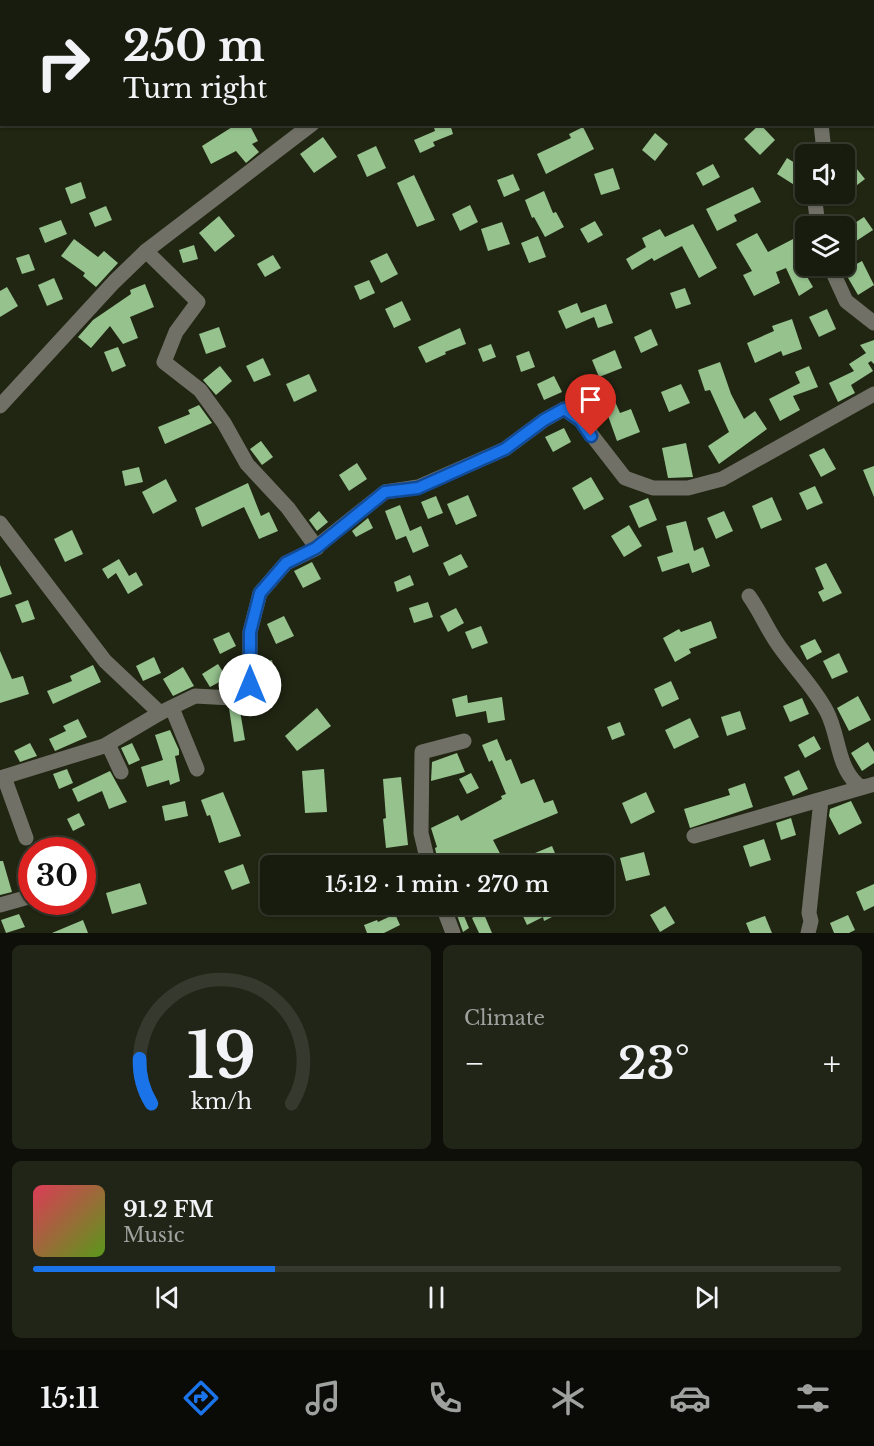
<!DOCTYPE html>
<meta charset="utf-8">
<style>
body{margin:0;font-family:"Libre Baskerville",serif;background:#212517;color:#f1f3f6;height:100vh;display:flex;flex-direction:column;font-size:22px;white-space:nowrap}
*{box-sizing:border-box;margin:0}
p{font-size:20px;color:#9fa19e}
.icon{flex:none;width:33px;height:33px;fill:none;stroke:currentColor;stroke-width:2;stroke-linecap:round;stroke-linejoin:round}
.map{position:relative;height:933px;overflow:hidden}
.details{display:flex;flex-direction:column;gap:12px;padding:12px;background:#0d0f08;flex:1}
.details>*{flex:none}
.hud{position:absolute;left:0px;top:0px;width:874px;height:126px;box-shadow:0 2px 4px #0004,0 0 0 2px #363a2e;background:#181c0e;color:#f1f3f6;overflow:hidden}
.controls{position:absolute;left:795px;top:144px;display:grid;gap:12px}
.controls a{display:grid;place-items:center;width:60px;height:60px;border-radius:9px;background:#181c0e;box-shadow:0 2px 4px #0004,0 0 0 2px #363a2e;font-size:30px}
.speed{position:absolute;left:18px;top:837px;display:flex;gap:12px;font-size:30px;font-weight:700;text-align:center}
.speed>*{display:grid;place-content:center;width:78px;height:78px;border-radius:50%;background:#181c0e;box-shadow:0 2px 4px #0004,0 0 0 2px #363a2e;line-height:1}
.speed .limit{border:9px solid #d22;background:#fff;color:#111}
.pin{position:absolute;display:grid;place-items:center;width:51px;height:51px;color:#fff;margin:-62px -26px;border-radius:50% 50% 50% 0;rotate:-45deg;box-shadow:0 0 6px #0007}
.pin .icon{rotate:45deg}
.me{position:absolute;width:66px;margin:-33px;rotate:0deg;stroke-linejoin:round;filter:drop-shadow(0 0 4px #0008)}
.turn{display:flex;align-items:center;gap:21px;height:126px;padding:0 24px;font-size:27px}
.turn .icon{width:78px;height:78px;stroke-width:2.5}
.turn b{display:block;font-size:42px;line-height:51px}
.big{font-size:45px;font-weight:600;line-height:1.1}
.details .card{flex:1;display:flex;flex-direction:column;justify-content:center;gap:9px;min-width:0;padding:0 21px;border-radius:9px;background:#212517}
.details .dial{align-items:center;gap:0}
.dial svg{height:156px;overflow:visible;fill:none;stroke:#363a2e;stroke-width:7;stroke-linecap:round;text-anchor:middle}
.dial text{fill:#f1f3f6;stroke:none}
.song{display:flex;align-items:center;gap:18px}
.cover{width:72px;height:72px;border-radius:9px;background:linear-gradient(135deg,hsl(350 70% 55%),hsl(90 70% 35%))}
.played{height:6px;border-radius:3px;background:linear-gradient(90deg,#1a73e8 30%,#363a2e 30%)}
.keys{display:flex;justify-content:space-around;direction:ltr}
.heat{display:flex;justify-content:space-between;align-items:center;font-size:33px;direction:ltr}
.details .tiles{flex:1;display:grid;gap:12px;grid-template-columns:1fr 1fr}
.card:last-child{grid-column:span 2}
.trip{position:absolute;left:260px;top:855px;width:354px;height:60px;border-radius:9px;background:#181c0e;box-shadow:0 2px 4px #0004,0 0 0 2px #363a2e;font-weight:600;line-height:60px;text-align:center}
.menu{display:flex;height:96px;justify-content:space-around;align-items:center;background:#0a0b06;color:#9fa19e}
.menu .icon{width:42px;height:42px}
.menu .active{color:#1a73e8}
.menu b{font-size:27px;color:#f1f3f6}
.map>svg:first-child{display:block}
.building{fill:#95c28d}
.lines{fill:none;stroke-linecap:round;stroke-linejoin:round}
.minor{stroke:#717066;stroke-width:15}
.route-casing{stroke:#114b97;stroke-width:15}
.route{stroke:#1a73e8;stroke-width:10}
</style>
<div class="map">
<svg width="874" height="933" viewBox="0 0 874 933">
<rect width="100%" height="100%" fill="#202612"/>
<g class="building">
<polygon points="237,124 249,124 258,141 252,144 259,152 246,163 236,151 211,164 202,146"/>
<polygon points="433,124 450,124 453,134 433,142 435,146 420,153 414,140 435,131"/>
<polygon points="760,124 775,140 760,155 744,139"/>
<polygon points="583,127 594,149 546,174 537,154 571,138 569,134"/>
<polygon points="655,133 668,144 655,161 642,150"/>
<polygon points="323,137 337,157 314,173 300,154"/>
<polygon points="376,146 386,168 367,177 357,155"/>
<polygon points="787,158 806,170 796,186 777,174"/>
<polygon points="852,163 865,179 844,195 844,169"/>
<polygon points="713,164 720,177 703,186 696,173"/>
<polygon points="613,168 620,189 601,195 594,174"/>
<polygon points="513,174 520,190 504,197 497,180"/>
<polygon points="414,175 435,220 417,227 397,183"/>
<polygon points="81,182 86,198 71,204 65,188"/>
<polygon points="753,187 761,202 734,215 737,221 717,231 706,209"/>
<polygon points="544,191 553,213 556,212 564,227 545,237 534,217 532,218 525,200"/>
<polygon points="470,205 478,222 460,231 452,214"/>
<polygon points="106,206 112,220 95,227 89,213"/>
<polygon points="219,216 235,236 215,252 199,233"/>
<polygon points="864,217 873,230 844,249 844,230"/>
<polygon points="61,220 67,234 45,243 39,228"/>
<polygon points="595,221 603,235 588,243 580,229"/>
<polygon points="502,222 510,244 488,251 481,229"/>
<polygon points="693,224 717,268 699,278 682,246 654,261 652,258 632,270 626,259 646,247 642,238 660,229 665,237"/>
<polygon points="757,233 768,252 795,238 805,256 801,258 810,272 806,275 813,287 799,296 786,268 776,272 780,283 754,296 743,275 752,271 736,244"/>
<polygon points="538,236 546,257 529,263 521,243"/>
<polygon points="74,239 98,257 104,251 118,263 96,287 83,276 85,273 61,256"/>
<polygon points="194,245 198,259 183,263 179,250"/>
<polygon points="387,253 398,274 381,283 370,261"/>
<polygon points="29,254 35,270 22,274 16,258"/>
<polygon points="273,255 281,268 265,277 257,264"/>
<polygon points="862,261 874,285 858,295 844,271"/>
<polygon points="54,278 63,299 47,306 38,285"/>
<polygon points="369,280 375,293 360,300 354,286"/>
<polygon points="145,284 154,307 130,317 138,338 123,344 110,326 91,348 78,337 93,320 131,294 130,290"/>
<polygon points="7,287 18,306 0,317 0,291"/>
<polygon points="685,288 691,304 676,309 670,293"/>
<polygon points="402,301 411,320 394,328 385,309"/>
<polygon points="577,303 581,313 606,304 613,323 598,328 594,317 566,329 558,311"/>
<polygon points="827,309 836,329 819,337 809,317"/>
<polygon points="792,319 802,349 783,356 781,351 755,363 747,343 774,331 772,326"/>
<polygon points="219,327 226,347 206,354 199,334"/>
<polygon points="460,328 466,344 445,352 446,354 426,363 418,347"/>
<polygon points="651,329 658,345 641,353 634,337"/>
<polygon points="874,340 874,364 871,361 868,363 873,371 851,385 855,393 838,402 829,383 854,371 849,364 866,353 860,345"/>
<polygon points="491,344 496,357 483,362 478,349"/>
<polygon points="118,347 126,366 112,372 104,352"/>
<polygon points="615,350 622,368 599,377 592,360"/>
<polygon points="529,351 535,367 521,372 516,356"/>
<polygon points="263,358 271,375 254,382 246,366"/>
<polygon points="720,362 731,394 744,419 755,411 767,429 719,464 708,446 729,432 710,390 705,391 698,370"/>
<polygon points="220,366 232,381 216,395 203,380"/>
<polygon points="809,366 818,387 793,396 800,410 780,421 769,399 800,383 795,372"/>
<polygon points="309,374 317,391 294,402 286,384"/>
<polygon points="554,376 562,392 544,400 537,384"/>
<polygon points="681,384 690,403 669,412 661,392"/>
<polygon points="610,390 620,413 631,409 640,432 617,441 607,413 600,416 591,398"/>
<polygon points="199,405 212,423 165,444 158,427 190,414 188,410"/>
<polygon points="564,428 571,442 553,452 545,437"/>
<polygon points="261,441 273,457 262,465 250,449"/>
<polygon points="686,443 693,477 668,478 662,448"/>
<polygon points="824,448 836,469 821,477 809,455"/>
<polygon points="357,463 367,479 349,491 339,475"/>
<polygon points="874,466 874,497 863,470"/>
<polygon points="139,467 143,482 125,486 122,471"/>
<polygon points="591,477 604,499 584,510 572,488"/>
<polygon points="166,479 177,501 153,514 142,492"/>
<polygon points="248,483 261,516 269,512 278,531 259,539 244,507 202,527 195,508"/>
<polygon points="815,486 823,503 807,510 799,493"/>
<polygon points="468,495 477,516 456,525 447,504"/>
<polygon points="436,496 443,513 428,519 421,502"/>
<polygon points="772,497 782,520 761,529 752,506"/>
<polygon points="648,498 657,520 639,528 629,506"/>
<polygon points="400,505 410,531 421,526 429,546 413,553 406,536 396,540 385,511"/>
<polygon points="319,511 328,522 317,531 309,520"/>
<polygon points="724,511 733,531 716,539 707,518"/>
<polygon points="368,518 373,528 356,537 352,531"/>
<polygon points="686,521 694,551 703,547 710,566 692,573 689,563 662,572 657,557 673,552 666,526"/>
<polygon points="629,525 642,546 624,557 611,536"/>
<polygon points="72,530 83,554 65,562 54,539"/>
<polygon points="461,554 468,567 449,576 443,563"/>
<polygon points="119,559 129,576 136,572 143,585 128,594 116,573 108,579 102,569"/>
<polygon points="312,562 321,579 303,588 294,571"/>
<polygon points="826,563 842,593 823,602 818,592 824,589 815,568"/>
<polygon points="0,565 12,594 0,598"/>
<polygon points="410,575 414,585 397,592 394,582"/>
<polygon points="28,600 35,619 22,623 15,605"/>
<polygon points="428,602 433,617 414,623 409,608"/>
<polygon points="456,608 464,623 448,632 440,616"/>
<polygon points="284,616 294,636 276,644 267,624"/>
<polygon points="711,621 717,638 689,649 691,653 675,662 663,638 679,629 681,632"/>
<polygon points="481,626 488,643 472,649 465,632"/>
<polygon points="229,632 236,646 220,654 213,639"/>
<polygon points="815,639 822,652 807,660 800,646"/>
<polygon points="0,651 12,679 23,676 29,694 0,703"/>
<polygon points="839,653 848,672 832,679 823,661"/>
<polygon points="154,657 161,673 143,681 136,666"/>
<polygon points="272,660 275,677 260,680 260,663"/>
<polygon points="218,664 227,678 210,687 202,674"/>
<polygon points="93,665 101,682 53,704 47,691 72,681 70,676"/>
<polygon points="183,667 194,686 173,696 163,679"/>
<polygon points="671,681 679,699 662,707 654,689"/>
<polygon points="467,695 468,703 502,697 505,720 488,723 486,711 456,717 452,699"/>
<polygon points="858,696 871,720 849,731 837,708"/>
<polygon points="802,698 809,714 790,722 783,706"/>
<polygon points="239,705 245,740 234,742 229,708"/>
<polygon points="317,708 331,726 297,751 285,736"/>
<polygon points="740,711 746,729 727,736 721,717"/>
<polygon points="690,718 699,737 674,749 665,730"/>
<polygon points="78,719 87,737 55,751 49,739 66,731 63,726"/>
<polygon points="620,722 625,735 612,740 607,727"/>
<polygon points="170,730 179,750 179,755 175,756 180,781 170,785 169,780 147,787 141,767 163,760 155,735"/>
<polygon points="814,736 821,749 805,758 798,745"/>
<polygon points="497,739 506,761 511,759 521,784 534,779 544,803 553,800 558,813 493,840 506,865 552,846 557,858 539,866 439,866 435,848 437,847 431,828 458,815 461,821 502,799 501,796 506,794 492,760 489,762 482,745"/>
<polygon points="868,742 874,752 874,763 862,771 851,753"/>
<polygon points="30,743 37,756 20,762 14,751"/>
<polygon points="132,743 140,760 129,765 121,748"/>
<polygon points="457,753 465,772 431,781 432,762"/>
<polygon points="67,769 73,783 59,789 53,774"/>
<polygon points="324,769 327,812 305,813 302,771"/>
<polygon points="799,770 808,789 793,796 784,777"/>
<polygon points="110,771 127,802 109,809 102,791 78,802 72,789"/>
<polygon points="471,773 479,788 467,794 459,779"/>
<polygon points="401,777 408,845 386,848 383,819 386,818 383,779"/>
<polygon points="745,783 753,807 690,828 684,809 730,795 728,789"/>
<polygon points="223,792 241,836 219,843 210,815 207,816 201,800"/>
<polygon points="646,792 655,812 631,824 622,803"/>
<polygon points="185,801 188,816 165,821 162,806"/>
<polygon points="851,801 862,823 839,835 829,816 830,809"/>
<polygon points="79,813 85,825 73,831 67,819"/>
<polygon points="791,818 796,835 781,840 776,823"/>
<polygon points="764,839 771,860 750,867 743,846"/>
<polygon points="644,852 650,875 626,881 620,858"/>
<polygon points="0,861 3,861 12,892 0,895"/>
<polygon points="243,864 250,883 232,890 224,871"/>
<polygon points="140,883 147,904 112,914 106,893"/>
<polygon points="874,884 874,906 864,911 856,892"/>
<polygon points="453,904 459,904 469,928 463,932"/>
<polygon points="544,904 549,904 554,916 544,921 543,917 527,925 521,912"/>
<polygon points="665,906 675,923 660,932 650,915"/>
<polygon points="483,912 492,933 479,933 472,918"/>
<polygon points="19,914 25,927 6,933 1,920"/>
<polygon points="395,914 400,925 384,933 367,933 364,925 377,920 378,922"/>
<polygon points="848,915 855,930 849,933 834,933 830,923"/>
<polygon points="765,916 772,933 750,933 746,923"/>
<polygon points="83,920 88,933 52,933"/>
</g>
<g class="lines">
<g class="minor">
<polyline points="811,0 811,2"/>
<polyline points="521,2 523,0"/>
<polyline points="819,154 823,142 821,124"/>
<polyline points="814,194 818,226"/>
<polyline points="830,266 846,301 874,323"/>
<polyline points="0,406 114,282 146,251 312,124"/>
<polyline points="0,523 105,661 160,713"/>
<polyline points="316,547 385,492 418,487 505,449 544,420 564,409 580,420 625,478 653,488 688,488 722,479 874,394"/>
<path d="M749,596C759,610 766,626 775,640C791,665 814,686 827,712C839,735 837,766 857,784C862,789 868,786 874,784"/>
<polyline points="172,708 197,769"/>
<polyline points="108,744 121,772"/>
<polyline points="4,777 26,838"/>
<polyline points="0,778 104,746 160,713 195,696 232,698 250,685 250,632 260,593 286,563 317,548 288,508 247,464 224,423 200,390 164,362 176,332 198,302 146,251"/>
<polyline points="694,836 864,787"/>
<polyline points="429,866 421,833 422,752 464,741"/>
<polyline points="82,882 85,881"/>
<polyline points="442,904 453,933"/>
<polyline points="0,905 32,896"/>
<polyline points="808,933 811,921 809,913 821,800"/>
</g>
</g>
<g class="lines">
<g class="route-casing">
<polyline id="route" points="250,685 250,632 260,593 286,563 316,548 385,492 418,488 505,449 544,420 564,409 580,420 591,436"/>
</g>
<use href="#route" class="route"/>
</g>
</svg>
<div class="controls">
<a><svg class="icon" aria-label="sound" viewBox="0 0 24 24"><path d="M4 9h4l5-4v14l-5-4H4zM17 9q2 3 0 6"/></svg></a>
<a><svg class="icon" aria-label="layers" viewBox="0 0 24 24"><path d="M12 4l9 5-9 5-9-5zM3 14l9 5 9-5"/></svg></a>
</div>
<div class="speed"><div class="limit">30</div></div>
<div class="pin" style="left:591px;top:436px;background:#d93025"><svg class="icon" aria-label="arrive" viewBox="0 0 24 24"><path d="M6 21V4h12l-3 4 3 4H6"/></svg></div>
<svg class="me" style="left:250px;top:685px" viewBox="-20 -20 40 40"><circle r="19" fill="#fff"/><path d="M0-13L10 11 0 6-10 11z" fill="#1a73e8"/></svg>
<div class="trip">15:12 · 1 min · 270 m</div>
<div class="hud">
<div class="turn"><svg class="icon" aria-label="right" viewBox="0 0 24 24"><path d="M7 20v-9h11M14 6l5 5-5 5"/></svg><div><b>250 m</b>Turn right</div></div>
</div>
</div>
<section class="details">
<div class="tiles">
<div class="card dial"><svg viewBox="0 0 100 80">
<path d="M14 69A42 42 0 1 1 86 69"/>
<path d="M14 69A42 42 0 0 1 8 46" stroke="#1a73e8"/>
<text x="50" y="56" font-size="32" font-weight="700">19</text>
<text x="50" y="72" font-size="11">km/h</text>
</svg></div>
<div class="card"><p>Climate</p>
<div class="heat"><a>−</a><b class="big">23°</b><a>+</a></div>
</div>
<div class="card">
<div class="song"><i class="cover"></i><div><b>91.2 FM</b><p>Music</p></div></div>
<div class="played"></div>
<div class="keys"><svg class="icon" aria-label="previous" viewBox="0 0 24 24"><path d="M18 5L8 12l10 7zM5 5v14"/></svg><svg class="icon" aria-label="pause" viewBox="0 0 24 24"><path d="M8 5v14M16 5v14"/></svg><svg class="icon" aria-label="next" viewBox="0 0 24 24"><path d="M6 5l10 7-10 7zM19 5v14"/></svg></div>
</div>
</div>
</section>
<nav class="menu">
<b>15:11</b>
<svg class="icon active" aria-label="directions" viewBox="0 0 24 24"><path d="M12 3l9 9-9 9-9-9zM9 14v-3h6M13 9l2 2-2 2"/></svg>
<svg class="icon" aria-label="music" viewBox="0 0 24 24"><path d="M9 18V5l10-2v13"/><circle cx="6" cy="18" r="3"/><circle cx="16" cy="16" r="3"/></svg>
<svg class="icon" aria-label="phone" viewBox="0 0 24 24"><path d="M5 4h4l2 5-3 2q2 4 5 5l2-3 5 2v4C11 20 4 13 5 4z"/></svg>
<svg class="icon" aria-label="climate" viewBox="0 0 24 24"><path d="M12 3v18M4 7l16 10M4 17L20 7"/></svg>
<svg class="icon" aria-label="car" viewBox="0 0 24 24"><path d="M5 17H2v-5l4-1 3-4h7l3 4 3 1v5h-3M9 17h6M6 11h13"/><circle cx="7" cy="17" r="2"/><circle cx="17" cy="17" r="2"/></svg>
<svg class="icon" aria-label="filters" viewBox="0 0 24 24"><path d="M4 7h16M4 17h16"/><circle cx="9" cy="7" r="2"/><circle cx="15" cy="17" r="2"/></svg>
</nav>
